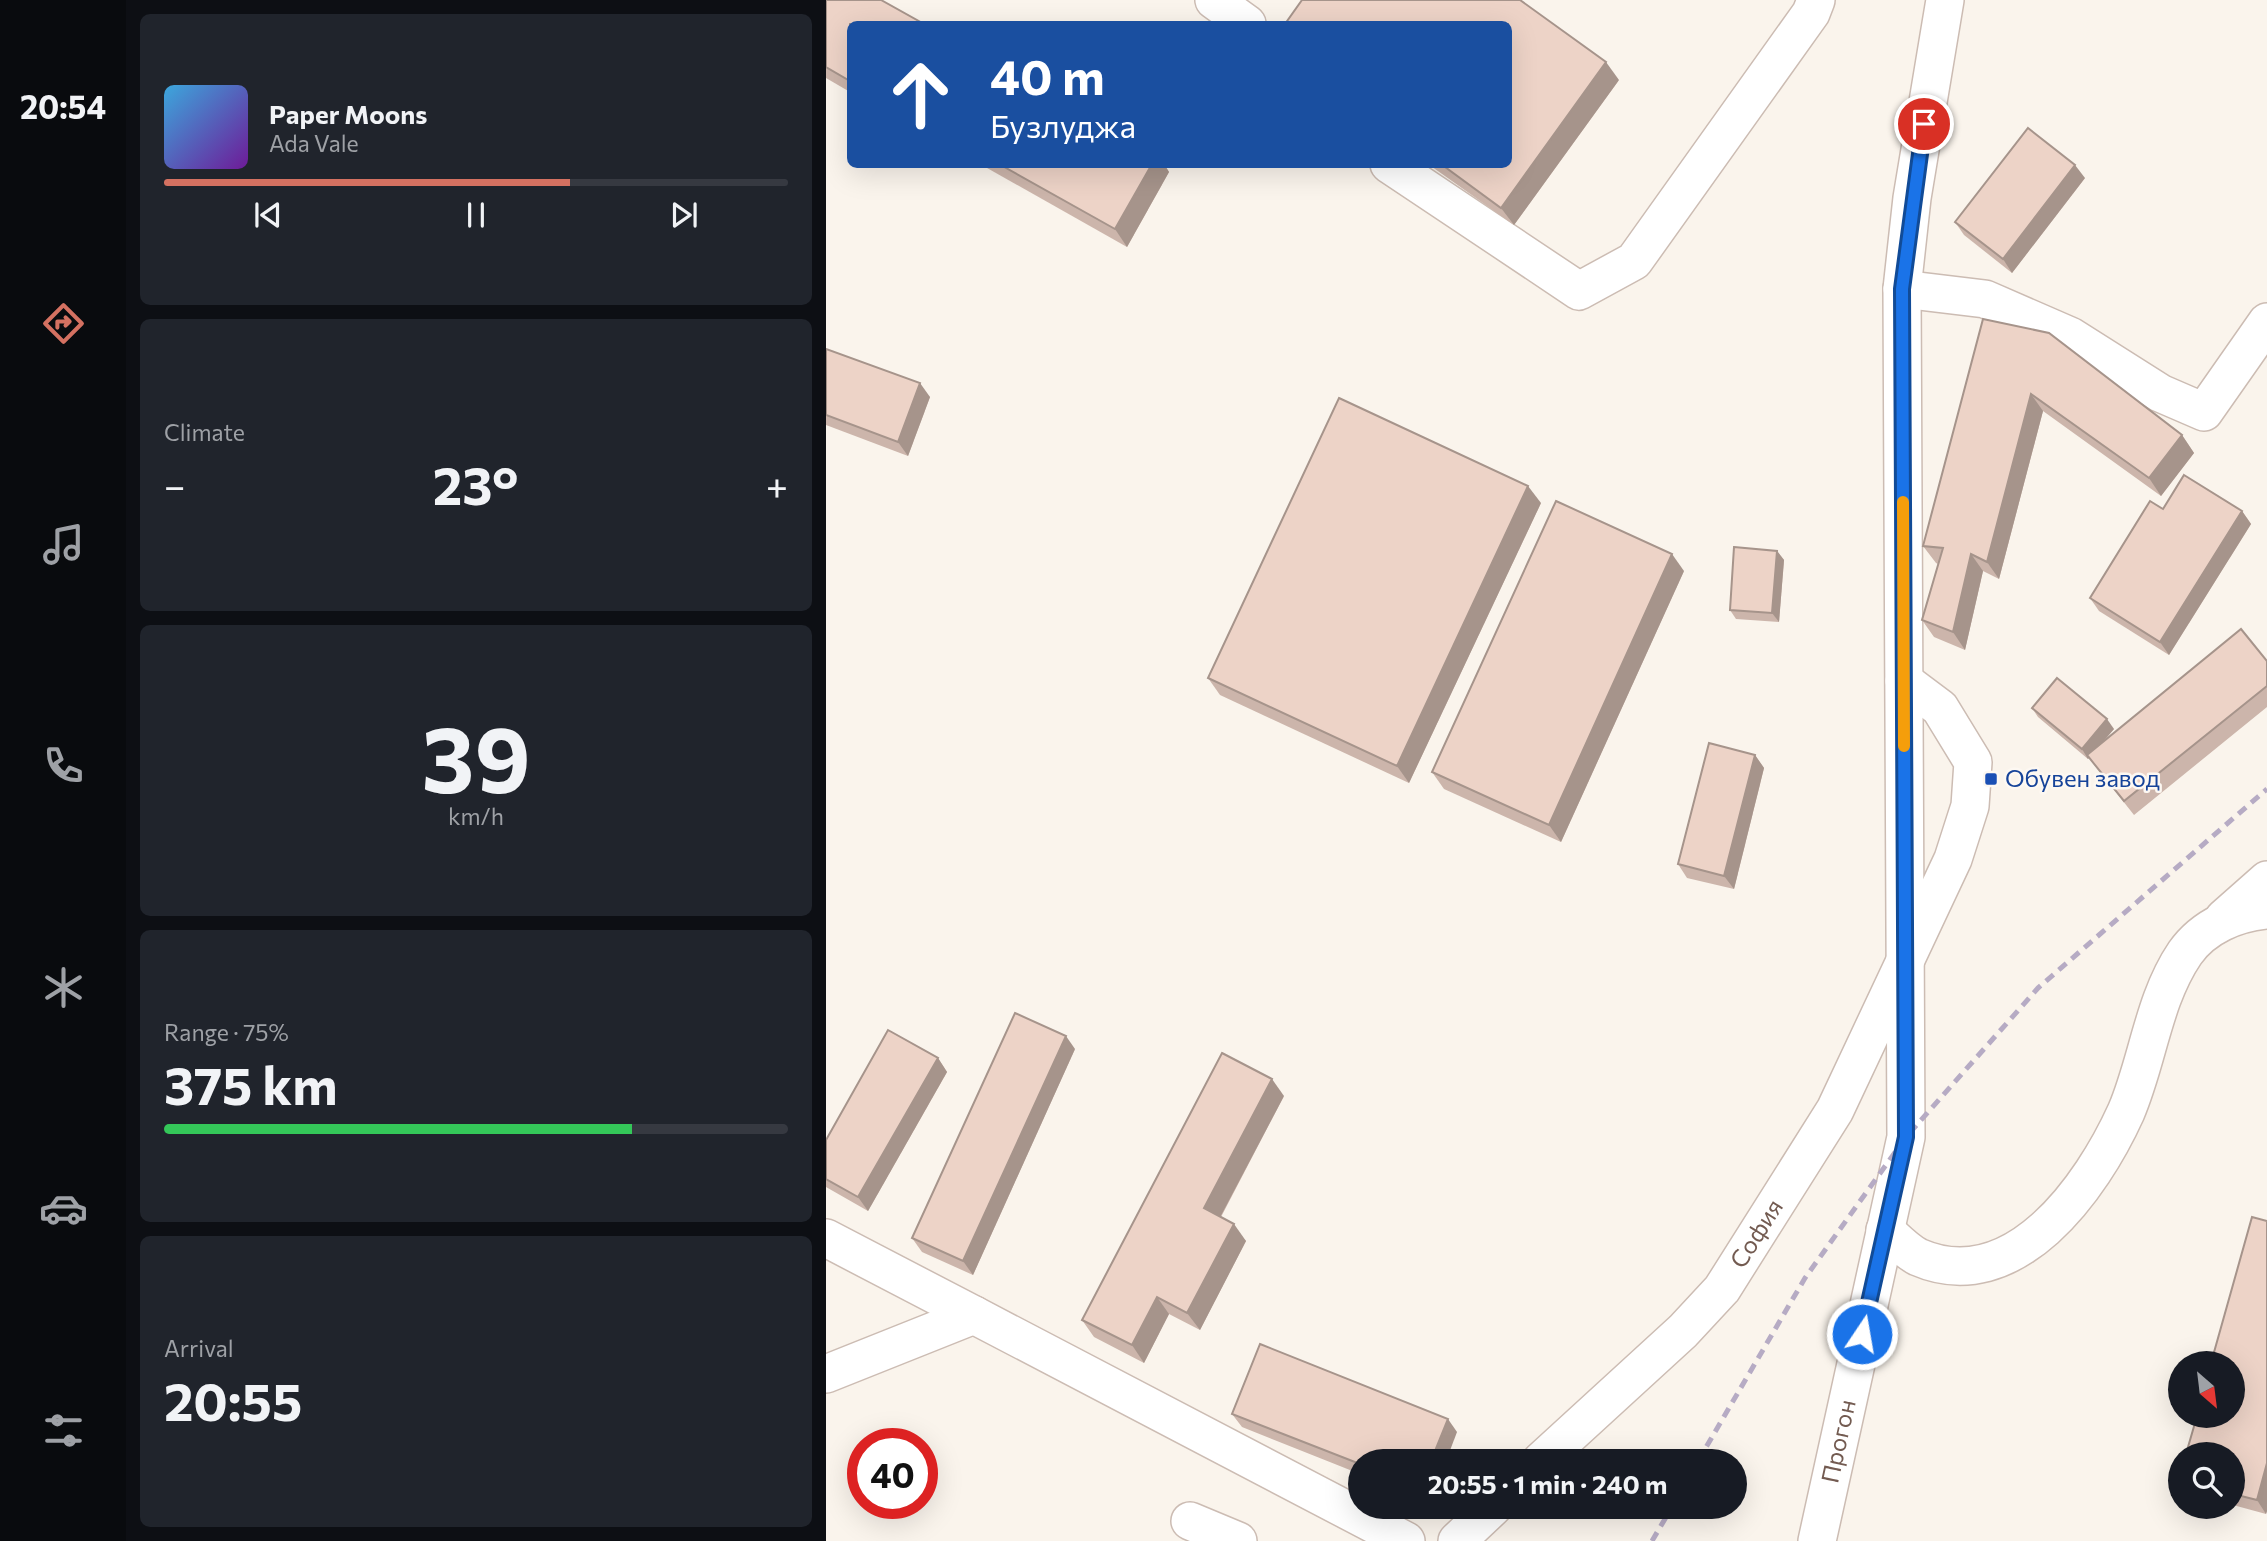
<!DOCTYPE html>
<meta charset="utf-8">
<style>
body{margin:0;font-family:Commissioner,sans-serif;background:#20242c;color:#f1f3f6;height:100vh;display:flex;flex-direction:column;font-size:26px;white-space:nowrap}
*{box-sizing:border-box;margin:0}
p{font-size:23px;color:#9ea1a6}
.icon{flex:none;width:38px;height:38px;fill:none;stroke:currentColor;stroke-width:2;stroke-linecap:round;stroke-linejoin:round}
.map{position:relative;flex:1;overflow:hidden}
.panel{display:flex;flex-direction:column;gap:14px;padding:14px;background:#0d0f14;width:700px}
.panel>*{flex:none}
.hud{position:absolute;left:21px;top:21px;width:665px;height:147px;border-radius:10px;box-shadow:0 7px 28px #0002;background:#1a4fa0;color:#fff;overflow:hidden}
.needle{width:46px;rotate:152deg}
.buttons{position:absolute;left:1342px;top:1351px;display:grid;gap:14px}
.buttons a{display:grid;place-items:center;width:77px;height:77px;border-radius:50%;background:#171b24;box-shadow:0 7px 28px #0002;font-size:35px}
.speed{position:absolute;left:21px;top:1428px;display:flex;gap:14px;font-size:35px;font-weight:700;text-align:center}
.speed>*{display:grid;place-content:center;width:91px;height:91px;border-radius:50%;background:#171b24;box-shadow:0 7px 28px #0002;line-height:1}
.speed .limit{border:10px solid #d22;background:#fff;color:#111}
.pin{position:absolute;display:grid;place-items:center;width:60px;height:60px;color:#fff;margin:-30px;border:4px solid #fff;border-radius:50%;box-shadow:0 2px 7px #0007}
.me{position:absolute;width:77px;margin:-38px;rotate:12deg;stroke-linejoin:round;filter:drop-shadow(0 0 5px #0008)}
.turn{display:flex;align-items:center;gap:24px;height:147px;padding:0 28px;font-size:32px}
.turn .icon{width:91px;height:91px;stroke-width:2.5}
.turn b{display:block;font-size:49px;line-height:60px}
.big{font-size:52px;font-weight:700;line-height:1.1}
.panel .tile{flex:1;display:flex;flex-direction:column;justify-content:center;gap:10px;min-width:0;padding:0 24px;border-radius:10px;background:#20242c}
.panel .dial{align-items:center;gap:0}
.dial b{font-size:91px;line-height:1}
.song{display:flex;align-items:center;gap:21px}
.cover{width:84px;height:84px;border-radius:10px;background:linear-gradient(135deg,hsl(200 70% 55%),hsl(280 70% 35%))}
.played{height:7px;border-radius:4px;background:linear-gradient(90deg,#d47161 65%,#363941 65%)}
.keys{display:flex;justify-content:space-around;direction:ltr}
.heat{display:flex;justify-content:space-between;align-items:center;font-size:38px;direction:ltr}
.charge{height:10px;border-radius:5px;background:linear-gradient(90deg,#34c759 75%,#363941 0)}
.trip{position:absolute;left:522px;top:1449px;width:399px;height:70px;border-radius:35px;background:#171b24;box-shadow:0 7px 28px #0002;font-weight:700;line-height:70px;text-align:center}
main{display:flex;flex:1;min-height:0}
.tab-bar{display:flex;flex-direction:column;width:126px;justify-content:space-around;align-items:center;background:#090b0e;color:#9ea1a6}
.tab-bar .icon{width:49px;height:49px}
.tab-bar .current{color:#d47161}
.tab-bar b{font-size:32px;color:#f1f3f6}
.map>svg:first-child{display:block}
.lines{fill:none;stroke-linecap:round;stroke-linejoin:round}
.minor-casing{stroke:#ccbcb3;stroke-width:40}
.minor{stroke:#fff;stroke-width:37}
.rail{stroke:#b6abc4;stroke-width:5;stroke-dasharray:10 7;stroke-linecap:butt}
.wall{fill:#ccb5ab}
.shaded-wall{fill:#a6948b}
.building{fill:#edd3c7;stroke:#a6948b;stroke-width:2}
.route-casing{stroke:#114b97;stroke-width:18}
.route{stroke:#1a73e8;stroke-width:12}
.slow{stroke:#f59e0b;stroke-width:12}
.transit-dot{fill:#1a4fb4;stroke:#fdf8f2;stroke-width:2.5}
.labels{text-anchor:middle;stroke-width:5;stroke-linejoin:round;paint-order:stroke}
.transit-label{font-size:24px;fill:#164399;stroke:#fdf8f2;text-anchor:start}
.street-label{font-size:24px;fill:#735b51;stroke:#fdf8f2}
</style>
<main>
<nav class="tab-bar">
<b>20:54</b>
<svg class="icon current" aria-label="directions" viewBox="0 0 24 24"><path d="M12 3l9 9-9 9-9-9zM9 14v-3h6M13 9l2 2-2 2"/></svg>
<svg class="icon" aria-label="music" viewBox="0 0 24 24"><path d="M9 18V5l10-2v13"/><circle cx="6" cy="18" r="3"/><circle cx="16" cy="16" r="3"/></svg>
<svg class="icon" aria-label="phone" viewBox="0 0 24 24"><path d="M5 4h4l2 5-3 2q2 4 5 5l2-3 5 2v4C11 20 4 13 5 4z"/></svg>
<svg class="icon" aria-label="climate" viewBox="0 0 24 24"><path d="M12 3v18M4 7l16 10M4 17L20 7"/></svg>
<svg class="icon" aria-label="car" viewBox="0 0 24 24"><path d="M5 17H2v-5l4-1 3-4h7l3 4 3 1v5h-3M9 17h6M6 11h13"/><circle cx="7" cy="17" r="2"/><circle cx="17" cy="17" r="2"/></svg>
<svg class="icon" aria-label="filters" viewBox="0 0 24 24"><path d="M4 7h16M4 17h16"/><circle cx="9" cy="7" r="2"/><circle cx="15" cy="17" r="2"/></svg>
</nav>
<section class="panel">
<div class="tile">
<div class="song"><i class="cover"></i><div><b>Paper Moons</b><p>Ada Vale</p></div></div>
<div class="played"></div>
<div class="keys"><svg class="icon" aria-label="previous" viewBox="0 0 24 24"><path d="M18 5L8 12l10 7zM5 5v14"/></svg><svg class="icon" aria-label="pause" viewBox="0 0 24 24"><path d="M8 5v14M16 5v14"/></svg><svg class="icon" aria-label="next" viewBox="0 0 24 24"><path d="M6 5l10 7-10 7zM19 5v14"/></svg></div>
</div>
<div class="tile"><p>Climate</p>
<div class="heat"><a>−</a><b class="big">23°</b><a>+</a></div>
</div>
<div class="tile dial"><b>39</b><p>km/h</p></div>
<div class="tile"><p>Range · 75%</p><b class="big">375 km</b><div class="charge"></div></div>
<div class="tile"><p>Arrival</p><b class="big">20:55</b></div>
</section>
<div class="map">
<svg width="1441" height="1541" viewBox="0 0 1441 1541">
<rect width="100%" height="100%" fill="#faf4ec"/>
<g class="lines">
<g class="minor-casing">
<g id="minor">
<polyline points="388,0 421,24"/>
<polyline points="563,164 753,291 808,261 985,13 990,0"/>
<polyline points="1076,289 1159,299 1244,336 1334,393 1378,412 1441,322"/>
<polyline points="1398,918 1441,880"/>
<path d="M1059,1230C1069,1239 1080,1251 1092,1257C1188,1299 1266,1187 1300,1112C1322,1061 1327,1000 1359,953C1378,926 1410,913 1441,910"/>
<polyline points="0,1238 148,1315 0,1374"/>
<polyline points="148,1315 580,1541"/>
<path id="s1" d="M715,1461L857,1331L896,1289L1009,1110L1127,859L1144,806L1147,762L1114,708L1078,681"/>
<polyline points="364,1521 412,1541"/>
<polyline points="631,1541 667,1507"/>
<path id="s2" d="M991,1541L1080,1137L1076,289L1086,198L1119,0"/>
</g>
</g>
<use href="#minor" class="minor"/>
<g class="rail">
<polyline points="872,1461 979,1278 1080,1137 1212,988 1441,789"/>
<polyline points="826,1541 846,1507"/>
</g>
</g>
<g class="wall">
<polygon points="0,0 24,24 24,92 0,78"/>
<polygon points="793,80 688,225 602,164 682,164"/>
<polygon points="154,164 338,164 343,172 301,247"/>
<polygon points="1259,178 1186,273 1138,235 1129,222"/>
<polygon points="1157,319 1356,435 1368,453 1335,496 1217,411 1173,579 1157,571 1139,650 1108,637 1096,620 1112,564 1110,563 1097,546"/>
<polygon points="0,349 104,397 82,456 0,425"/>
<polygon points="715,503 583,783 394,695 382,678"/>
<polygon points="1337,509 1416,511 1425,524 1343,655 1273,611 1264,598"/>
<polygon points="951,551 958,560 953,622 910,619 904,610"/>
<polygon points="858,571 735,842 618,789 606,772"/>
<polygon points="1441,661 1441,707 1308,815 1263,758 1262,759 1212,717 1206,708 1288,729 1276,743"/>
<polygon points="929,755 938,768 908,889 861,878 852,864"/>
<polygon points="249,1049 147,1275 96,1252 86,1238"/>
<polygon points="112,1058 121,1072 42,1211 0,1187 0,1140"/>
<polygon points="458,1096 395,1217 420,1241 374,1330 343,1314 318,1363 268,1337 256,1320"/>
<polygon points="1441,1221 1441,1511 1440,1514 1407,1505 1407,1454"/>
<polygon points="406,1414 631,1432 534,1461 534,1474 416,1427"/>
</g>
<g class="shaded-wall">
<polygon points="780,62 793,80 688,225 675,208"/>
<polygon points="326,164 338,164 343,172 301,247 289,229"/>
<polygon points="1249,165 1259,178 1186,273 1177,259"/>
<polygon points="94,383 104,397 82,456 72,442"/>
<polygon points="1205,394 1217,411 1173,579 1161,562"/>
<polygon points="1356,435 1368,453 1335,496 1323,478"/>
<polygon points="702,486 715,503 583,783 571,766"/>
<polygon points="1416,511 1425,524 1343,655 1334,642"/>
<polygon points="951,551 958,560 953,622 946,613"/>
<polygon points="846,554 858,571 735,842 723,825"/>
<polygon points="1145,554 1157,571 1139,650 1127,632"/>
<polygon points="1281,719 1288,729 1262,759 1256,749"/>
<polygon points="929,755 938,768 908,889 898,876"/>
<polygon points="240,1036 249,1049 147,1275 137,1261"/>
<polygon points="112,1058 121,1072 42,1211 32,1197"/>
<polygon points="446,1079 458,1096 390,1225 378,1208"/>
<polygon points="408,1224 420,1241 374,1330 361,1313"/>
<polygon points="331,1297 343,1314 318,1363 306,1345"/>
<polygon points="622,1419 631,1432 620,1461 605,1461"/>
<polygon points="1441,1463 1441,1511 1440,1514 1431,1500"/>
</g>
<g class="building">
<polygon points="0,0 55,0 98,24 24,24 24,81 0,67"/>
<polygon points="476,0 694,0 780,62 675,208 615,164 682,164 682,24 459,24"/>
<polygon points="1202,128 1249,165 1177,259 1129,222"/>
<polygon points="173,164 326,164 289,229"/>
<polygon points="1157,319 1223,333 1356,435 1323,478 1205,394 1161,562 1145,554 1127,632 1096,620 1117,548 1097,546"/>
<polygon points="0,349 94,383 72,442 0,415"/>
<polygon points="513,398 702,486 571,766 382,678"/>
<polygon points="1358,475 1416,511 1334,642 1264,598 1324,501 1337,509"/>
<polygon points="730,501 846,554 723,825 606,772"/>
<polygon points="908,547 951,551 946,613 904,610"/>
<polygon points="1415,629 1441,661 1441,686 1298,801 1261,755"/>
<polygon points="1231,678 1281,719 1256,749 1206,708"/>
<polygon points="883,743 929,755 898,876 852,864"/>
<polygon points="189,1013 240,1036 137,1261 86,1238"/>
<polygon points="62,1030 112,1058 32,1197 0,1179 0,1140"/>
<polygon points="396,1053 446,1079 378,1208 408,1224 361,1313 331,1297 306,1345 256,1320"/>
<polygon points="1426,1217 1441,1221 1441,1463 1431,1500 1407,1494 1407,1454 1360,1454 1371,1416 1407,1416 1407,1363 1385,1363"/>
<polygon points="434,1344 622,1419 605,1461 534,1461 534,1464 406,1414"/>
</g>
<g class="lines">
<g class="route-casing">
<polyline id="route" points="1036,1334 1080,1137 1076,289 1098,124"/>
</g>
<use href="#route" class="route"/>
<polyline class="slow" points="1077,502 1078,746"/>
</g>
<rect class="transit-dot" x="1158" y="772" width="14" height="14" rx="3.5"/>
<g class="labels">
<g class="transit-label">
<text x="1179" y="787">Обувен завод</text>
</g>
<g class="street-label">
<text dy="8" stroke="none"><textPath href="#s1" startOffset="315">София</textPath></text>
<text dy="8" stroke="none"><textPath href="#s2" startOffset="102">Прогон</textPath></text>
</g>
</g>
</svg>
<div class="buttons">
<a><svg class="needle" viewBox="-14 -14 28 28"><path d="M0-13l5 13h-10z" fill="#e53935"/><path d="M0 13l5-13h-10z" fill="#9ea1a6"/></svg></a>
<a><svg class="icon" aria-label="search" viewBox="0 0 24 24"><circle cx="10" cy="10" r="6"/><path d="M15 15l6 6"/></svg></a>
</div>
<div class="speed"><div class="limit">40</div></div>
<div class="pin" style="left:1098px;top:124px;background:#d93025"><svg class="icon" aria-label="arrive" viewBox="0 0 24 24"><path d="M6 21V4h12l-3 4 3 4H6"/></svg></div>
<svg class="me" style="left:1036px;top:1334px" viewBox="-20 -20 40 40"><circle r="17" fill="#1a73e8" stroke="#fff" stroke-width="3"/><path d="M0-11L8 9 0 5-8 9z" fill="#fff"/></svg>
<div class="trip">20:55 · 1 min · 240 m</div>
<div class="hud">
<div class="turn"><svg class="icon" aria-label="ahead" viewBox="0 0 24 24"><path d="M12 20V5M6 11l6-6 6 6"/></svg><div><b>40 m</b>Бузлуджа</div></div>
</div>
</div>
</main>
